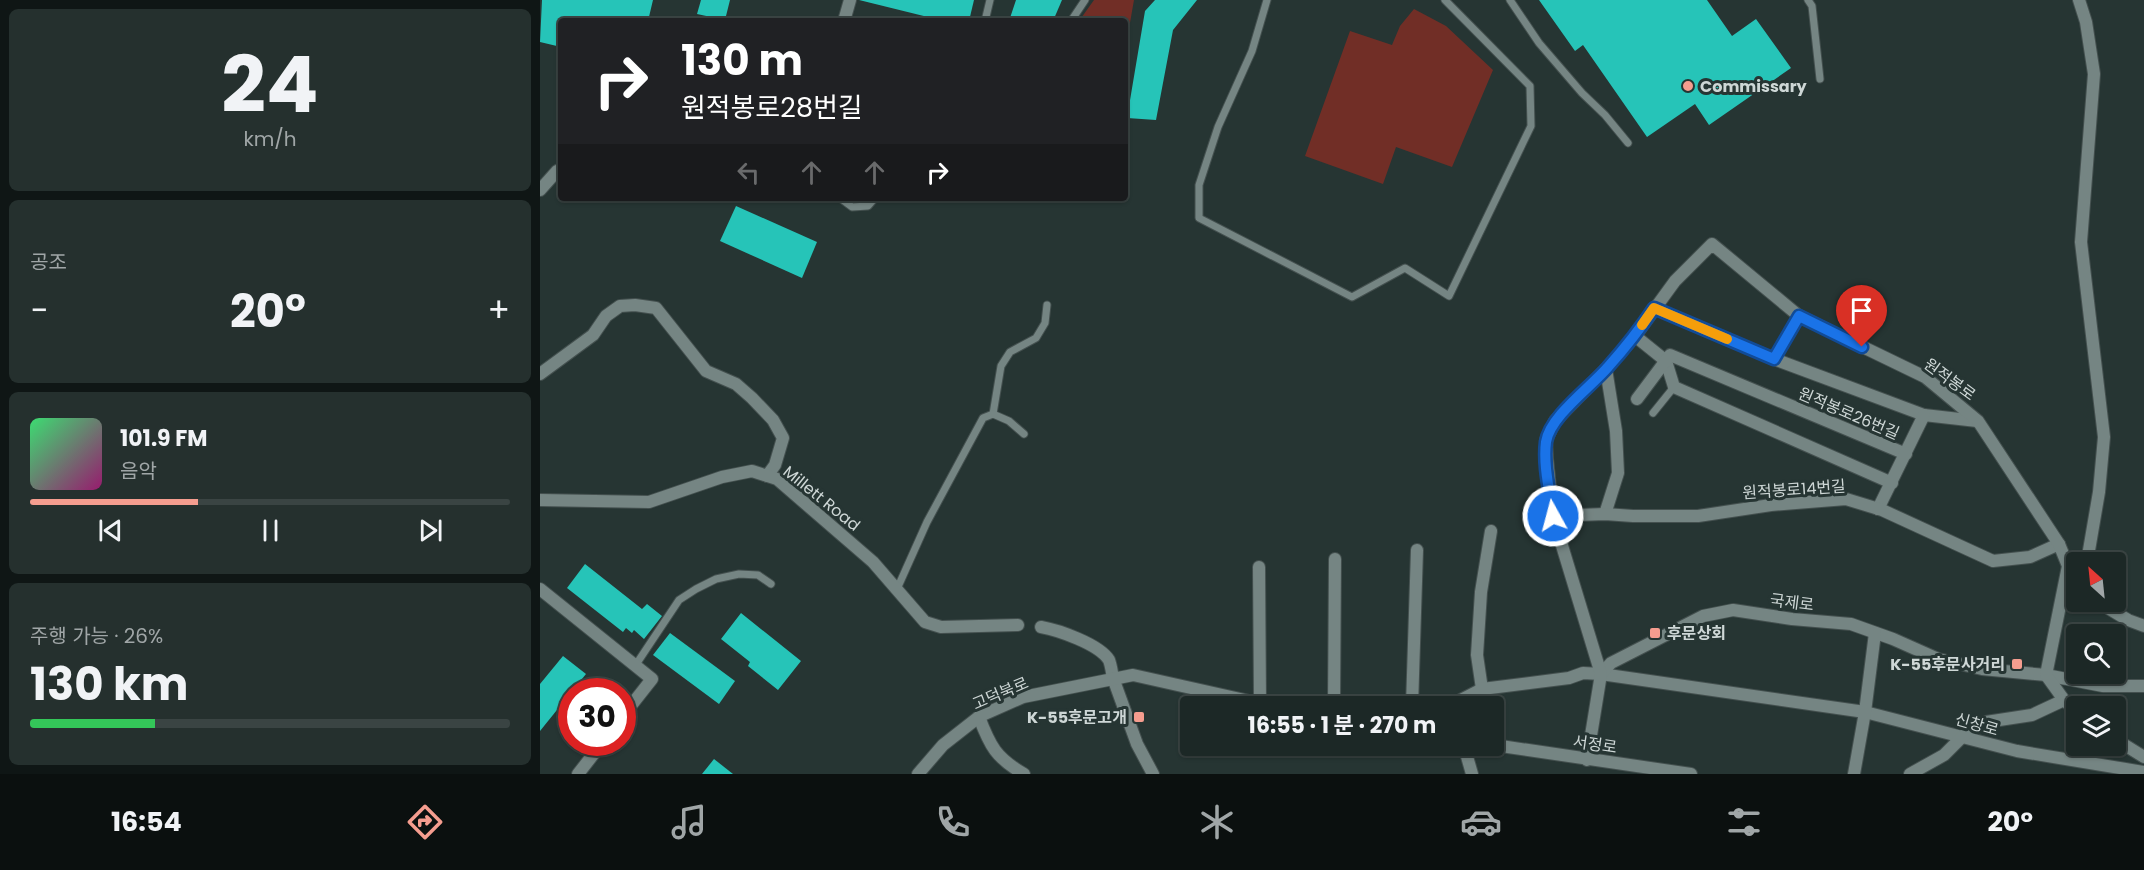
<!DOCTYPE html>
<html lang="ko">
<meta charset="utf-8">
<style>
body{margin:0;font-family:Poppins,"Noto Sans KR",sans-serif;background:#25302e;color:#f1f3f6;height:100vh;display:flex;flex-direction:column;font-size:22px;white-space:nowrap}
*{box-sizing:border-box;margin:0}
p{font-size:20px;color:#a0a6a7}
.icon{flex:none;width:33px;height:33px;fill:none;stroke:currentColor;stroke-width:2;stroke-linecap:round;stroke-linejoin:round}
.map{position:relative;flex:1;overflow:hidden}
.side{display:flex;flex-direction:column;gap:9px;padding:9px;background:#0f1615;width:540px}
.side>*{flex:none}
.hud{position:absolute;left:18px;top:18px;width:570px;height:183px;border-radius:6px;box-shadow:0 2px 4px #0004,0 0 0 2px #3a4443;background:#202124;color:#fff;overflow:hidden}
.needle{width:39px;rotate:333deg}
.fabs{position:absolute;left:1526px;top:552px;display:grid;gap:12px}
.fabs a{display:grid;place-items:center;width:60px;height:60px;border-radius:6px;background:#1c2826;box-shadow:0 2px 4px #0004,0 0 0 2px #3a4443;font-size:30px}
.speed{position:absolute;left:18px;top:678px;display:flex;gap:12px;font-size:30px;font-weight:700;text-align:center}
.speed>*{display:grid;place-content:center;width:78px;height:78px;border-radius:50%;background:#1c2826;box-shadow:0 2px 4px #0004,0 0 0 2px #3a4443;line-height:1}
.speed .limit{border:9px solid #d22;background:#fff;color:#111}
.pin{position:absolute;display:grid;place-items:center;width:51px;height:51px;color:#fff;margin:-62px -26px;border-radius:50% 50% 50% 0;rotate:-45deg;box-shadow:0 0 6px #0007}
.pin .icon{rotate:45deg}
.me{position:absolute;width:66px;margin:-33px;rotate:353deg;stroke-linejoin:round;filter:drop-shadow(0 0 4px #0008)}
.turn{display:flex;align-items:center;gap:21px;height:126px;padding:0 24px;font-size:27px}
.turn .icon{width:78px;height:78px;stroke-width:2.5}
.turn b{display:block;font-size:42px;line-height:51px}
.lanes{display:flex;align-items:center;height:57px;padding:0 24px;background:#0003;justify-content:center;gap:30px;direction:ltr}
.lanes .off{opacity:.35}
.big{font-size:45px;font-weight:700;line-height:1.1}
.side .tile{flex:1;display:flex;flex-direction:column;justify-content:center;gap:9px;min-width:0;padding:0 21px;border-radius:9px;background:#25302e}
.side .dial{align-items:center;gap:0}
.dial b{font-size:78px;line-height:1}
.song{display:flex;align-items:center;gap:18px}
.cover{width:72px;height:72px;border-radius:9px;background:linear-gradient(135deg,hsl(140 70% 55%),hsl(320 70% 35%))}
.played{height:6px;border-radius:3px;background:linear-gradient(90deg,#f59d8f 35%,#3a4443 35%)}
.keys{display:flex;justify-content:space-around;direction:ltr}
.heat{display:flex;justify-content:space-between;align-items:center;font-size:33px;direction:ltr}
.charge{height:9px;border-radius:4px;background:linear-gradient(90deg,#34c759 26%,#3a4443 0)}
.trip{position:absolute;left:640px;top:696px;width:324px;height:60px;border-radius:6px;background:#1c2826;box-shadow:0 2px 4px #0004,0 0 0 2px #3a4443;font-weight:700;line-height:60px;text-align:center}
.dock{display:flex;height:96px;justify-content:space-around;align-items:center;background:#0b100f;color:#a0a6a7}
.dock .icon{width:42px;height:42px}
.dock .selected{color:#f59d8f}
.dock b{font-size:27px;color:#f1f3f6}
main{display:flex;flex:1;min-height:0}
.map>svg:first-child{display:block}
.green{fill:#712e26}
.building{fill:#26c4b8}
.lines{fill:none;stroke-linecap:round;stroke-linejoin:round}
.service-casing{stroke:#44504f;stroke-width:9}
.minor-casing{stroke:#44504f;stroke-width:14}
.tertiary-casing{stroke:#44504f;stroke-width:14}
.service{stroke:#758583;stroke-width:7}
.minor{stroke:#758583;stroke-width:12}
.tertiary{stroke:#758583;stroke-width:12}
.route-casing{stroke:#114b97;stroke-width:15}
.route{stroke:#1a73e8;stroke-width:10}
.slow{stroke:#f59e0b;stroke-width:10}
.poi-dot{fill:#f59d8f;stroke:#263533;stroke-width:2}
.labels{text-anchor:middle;stroke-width:6;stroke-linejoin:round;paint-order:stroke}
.poi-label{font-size:16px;font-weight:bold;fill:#ced7d6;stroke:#263533;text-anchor:start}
.street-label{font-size:16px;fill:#ced7d6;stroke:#263533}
</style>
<main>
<section class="side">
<div class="tile dial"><b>24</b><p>km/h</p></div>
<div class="tile"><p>공조</p>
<div class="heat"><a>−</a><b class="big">20°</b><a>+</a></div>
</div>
<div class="tile">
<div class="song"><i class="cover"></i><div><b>101.9 FM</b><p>음악</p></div></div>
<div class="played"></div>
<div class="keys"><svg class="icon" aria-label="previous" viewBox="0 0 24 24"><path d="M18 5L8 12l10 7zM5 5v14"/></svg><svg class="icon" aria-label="pause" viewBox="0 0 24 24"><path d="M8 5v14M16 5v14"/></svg><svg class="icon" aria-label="next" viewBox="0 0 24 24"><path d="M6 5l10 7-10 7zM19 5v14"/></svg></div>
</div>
<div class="tile"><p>주행 가능 · 26%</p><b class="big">130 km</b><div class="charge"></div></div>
</section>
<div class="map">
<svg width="1604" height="774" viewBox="0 0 1604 774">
<rect width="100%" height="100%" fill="#263533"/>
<g class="green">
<polygon points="554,0 594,0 585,51 585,21 539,21"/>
<polygon points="874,9 906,26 953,70 912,167 856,147 843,184 765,156 810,31 852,45 860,26"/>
</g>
<g class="building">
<polygon points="2,0 113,0 108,21 21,21 21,47 0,42"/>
<polygon points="161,0 190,0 185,20 157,14"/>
<polygon points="319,0 434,0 429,21 404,21"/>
<polygon points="476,0 522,0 513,21 469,21"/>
<polygon points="615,0 657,0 633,30 616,120 587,118 605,11"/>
<polygon points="999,0 1167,0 1192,36 1216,19 1251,68 1169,125 1155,104 1107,137 1043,45 1035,51"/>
<polygon points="196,206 277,242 262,278 180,241"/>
<polygon points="45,564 102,609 107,604 122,616 104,639 94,630 92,633 86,628 83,632 27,588"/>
<polygon points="201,613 261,661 238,690 208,666 210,662 181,639"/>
<polygon points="130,633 195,681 179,704 113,655"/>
<polygon points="23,656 46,674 0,731 0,684"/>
<polygon points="174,759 193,774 162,774"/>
</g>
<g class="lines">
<g class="service-casing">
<g id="service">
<polyline points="727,0 712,51 678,127 659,185 659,218 812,297 865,268 909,296 991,126 990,86 905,0"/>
<polyline points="970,0 999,43 1042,93 1065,115 1088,143"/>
<polyline points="1268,0 1272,6 1280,79"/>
<polyline points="445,21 450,0"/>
<polyline points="531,21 545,0"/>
<polyline points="300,198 312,207 328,206 335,198"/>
<polyline points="1113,413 1134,387"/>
<polyline points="453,414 461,366 470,352 496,338 505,323 507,305"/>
<polyline points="357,589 387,522 443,418 453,414 469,421 484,434"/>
<polyline points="95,666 139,600 156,589 176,579 199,574 218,575 231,584"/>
</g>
</g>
<g class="minor-casing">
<g id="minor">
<polyline points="1539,0 1546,22 1554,74 1541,242 1564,437 1559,492 1547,562"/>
<polyline points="304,21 310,0"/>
<polyline points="0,190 17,171 21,169"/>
<polyline points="1114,308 1234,359 1384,415 1437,421"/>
<polyline points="1095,336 1126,361 1134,387 1352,483"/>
<polyline points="1234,359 1259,316"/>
<polyline points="0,374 53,335 66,316 80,306 95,305 116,308 166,371 196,384 212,398 233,420 243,438 235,465 227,476"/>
<polyline points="1097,399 1130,355 1366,454"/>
<polyline points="0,500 109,502 182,477 212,471 237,479 333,562 385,622 401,627 478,625"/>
<polyline points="1338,509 1384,415"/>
<polyline points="1065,514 1078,473 1076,431 1066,369"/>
<polyline points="1013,516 1065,514 1093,516 1158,516 1231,505 1306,499 1342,510 1453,561 1490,557 1519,544"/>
<polyline points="719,567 720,704"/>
<polyline points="0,589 112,679 82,717"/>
<polyline points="1558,602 1588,620 1604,626"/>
<path d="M501,627C518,630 559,644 569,660C571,665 572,673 573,678"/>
<polyline points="1061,674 1325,712 1477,751 1604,772"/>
<polyline points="942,689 937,655 941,592 951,531"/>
<polyline points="794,706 795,559"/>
<polyline points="872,706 877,550"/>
<polyline points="909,706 942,689 1029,678 1043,673 1061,674 1071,663 1163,616 1193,610 1252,619 1311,624 1353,639 1398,659 1442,669 1506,675 1563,686 1604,686"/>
<path d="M439,717C450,746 456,758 484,774"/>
<polyline points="1575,739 1604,757"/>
<polyline points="924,746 932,774"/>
<polyline points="1047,760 1061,674 1013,516 1007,459 1006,440 1015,421 1066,369 1095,336 1135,281 1172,244 1259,316 1385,377 1438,421 1519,544 1528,566 1506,675 1524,700 1536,711"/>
<polyline points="38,774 63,742"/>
<polyline points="1314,774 1325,712 1335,633"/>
<polyline points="1370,774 1404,755 1423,736 1446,722 1492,715 1524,700"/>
</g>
</g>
<g class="tertiary-casing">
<g id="tertiary">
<polyline points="573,678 597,744 613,774"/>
<polyline points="954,745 1151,774"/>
<polyline points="378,774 403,745 440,716 483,697 593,675 731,706"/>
</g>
</g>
<use href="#service" class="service"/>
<use href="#minor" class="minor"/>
<use href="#tertiary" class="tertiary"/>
</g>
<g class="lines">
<g class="route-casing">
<path id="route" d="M1013,516C1010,493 1003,465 1006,442C1010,416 1051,387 1068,367C1085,348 1100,329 1114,308L1234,359L1259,316L1322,347"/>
</g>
<use href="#route" class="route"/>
<polyline class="slow" points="1102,325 1114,308 1187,339"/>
</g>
<g class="poi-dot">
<circle cx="1148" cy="86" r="6"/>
<rect x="1109" y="627" width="12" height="12" rx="3"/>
<rect x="1471" y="658" width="12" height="12" rx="3"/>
<rect x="593" y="711" width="12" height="12" rx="3"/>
</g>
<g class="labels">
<g class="poi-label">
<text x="1160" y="92">Commissary</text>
<text x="1127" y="639">후문상회</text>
<text x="1465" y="670" text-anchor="end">K-55후문사거리</text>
<text x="587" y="723" text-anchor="end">K-55후문고개</text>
</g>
<g class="street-label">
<text transform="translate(1410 379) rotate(36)" y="6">원적봉로</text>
<text transform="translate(1309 413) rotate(23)" y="6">원적봉로26번길</text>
<text transform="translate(1254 489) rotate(-4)" y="6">원적봉로14번길</text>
<text transform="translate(282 498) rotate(39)" y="6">Millett Road</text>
<text transform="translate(1252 602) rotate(7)" y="6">국제로</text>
<text transform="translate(460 693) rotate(-23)" y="6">고덕북로</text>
<text transform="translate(1437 724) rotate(16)" y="6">신창로</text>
<text transform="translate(1055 744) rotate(8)" y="6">서정로</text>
</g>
</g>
</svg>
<div class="fabs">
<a><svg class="needle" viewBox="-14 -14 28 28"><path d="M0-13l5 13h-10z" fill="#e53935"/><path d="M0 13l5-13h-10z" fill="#a0a6a7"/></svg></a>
<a><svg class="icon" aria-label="search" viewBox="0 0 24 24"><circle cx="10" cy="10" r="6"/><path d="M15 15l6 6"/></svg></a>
<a><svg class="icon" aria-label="layers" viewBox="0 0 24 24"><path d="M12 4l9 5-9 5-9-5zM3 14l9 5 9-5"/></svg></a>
</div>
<div class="speed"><div class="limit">30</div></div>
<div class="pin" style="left:1322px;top:347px;background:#d93025"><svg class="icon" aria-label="arrive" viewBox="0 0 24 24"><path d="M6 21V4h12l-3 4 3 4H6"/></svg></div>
<svg class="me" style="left:1013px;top:516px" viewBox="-20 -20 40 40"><circle r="17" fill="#1a73e8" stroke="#fff" stroke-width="3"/><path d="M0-11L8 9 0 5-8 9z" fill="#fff"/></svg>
<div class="trip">16:55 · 1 분 · 270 m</div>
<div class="hud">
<div class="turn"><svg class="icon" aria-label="right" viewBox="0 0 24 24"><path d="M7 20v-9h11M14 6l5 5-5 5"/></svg><div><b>130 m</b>원적봉로28번길</div></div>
<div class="lanes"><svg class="icon off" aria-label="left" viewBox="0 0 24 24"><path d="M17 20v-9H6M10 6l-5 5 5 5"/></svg><svg class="icon off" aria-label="ahead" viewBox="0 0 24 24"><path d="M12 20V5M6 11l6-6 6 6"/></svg><svg class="icon off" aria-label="ahead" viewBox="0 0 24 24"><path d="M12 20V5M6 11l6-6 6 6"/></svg><svg class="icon" aria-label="right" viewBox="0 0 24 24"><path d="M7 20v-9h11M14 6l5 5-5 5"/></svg></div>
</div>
</div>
</main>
<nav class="dock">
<b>16:54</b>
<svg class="icon selected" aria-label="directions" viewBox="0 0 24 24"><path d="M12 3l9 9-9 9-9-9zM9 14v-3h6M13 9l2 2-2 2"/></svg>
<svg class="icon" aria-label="music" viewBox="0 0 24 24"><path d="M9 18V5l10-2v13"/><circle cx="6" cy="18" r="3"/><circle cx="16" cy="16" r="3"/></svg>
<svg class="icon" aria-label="phone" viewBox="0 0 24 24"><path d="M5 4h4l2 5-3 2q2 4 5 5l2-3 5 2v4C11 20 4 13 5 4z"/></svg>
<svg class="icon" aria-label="climate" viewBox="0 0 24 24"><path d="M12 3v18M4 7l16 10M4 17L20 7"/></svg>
<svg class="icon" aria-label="car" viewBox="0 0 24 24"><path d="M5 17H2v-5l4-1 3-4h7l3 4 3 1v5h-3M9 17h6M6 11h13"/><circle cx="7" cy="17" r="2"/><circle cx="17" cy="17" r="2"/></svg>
<svg class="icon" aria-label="filters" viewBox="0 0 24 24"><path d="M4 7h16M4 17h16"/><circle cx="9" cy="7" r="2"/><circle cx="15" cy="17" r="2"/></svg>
<b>20°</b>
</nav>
